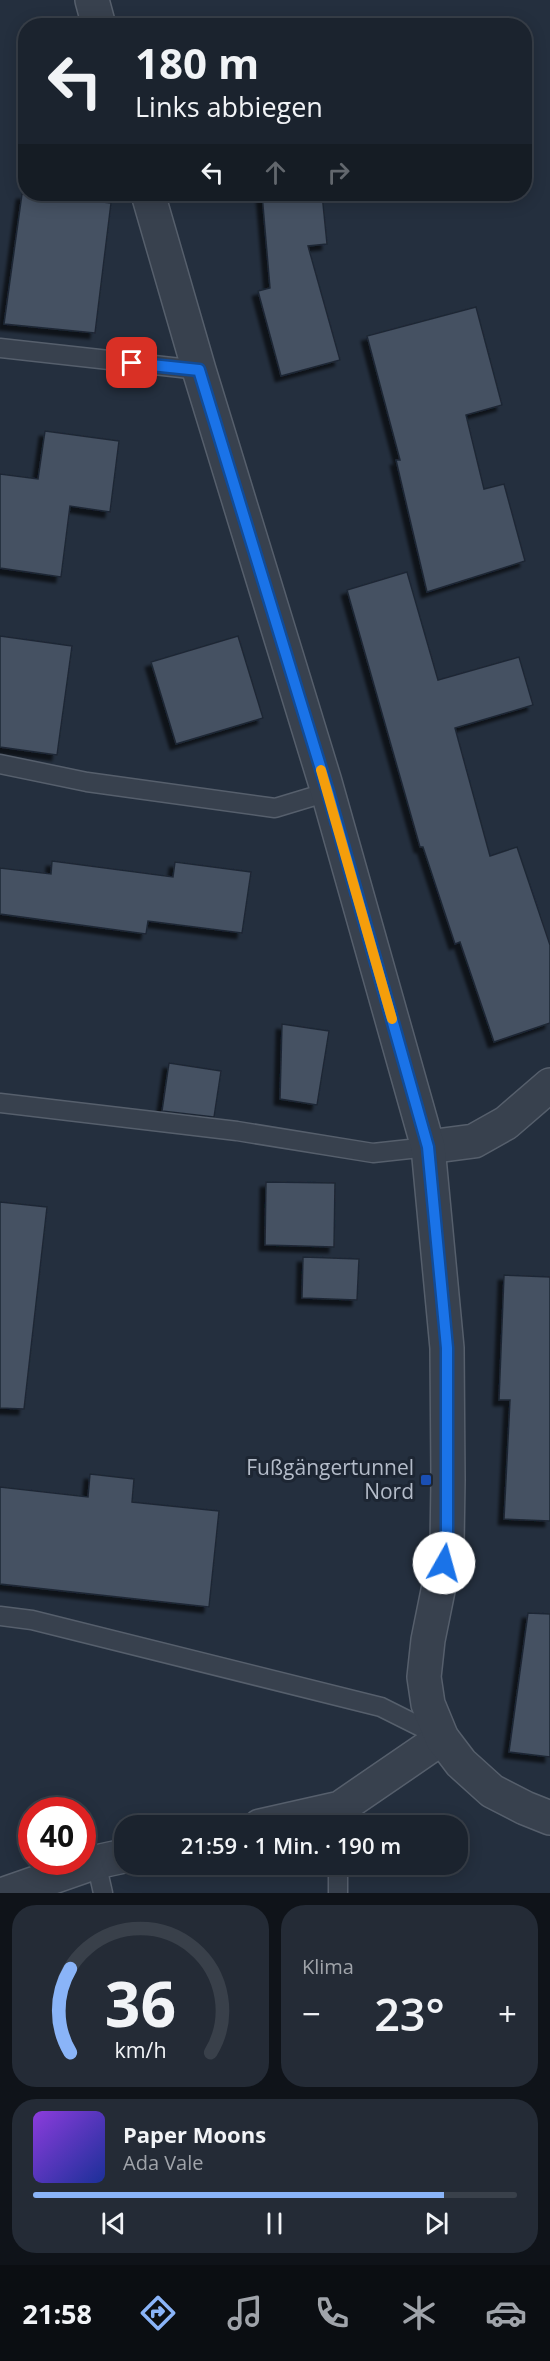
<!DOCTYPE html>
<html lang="de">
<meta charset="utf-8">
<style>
body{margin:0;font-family:"Open Sans",sans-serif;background:#242b36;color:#f1f3f6;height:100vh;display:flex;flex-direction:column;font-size:22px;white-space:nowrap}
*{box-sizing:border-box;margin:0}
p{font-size:20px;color:#a0a4aa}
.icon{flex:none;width:33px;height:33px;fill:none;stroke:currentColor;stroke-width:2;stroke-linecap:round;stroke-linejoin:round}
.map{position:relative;height:1893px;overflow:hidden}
.sheet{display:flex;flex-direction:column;gap:12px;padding:12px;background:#0f1319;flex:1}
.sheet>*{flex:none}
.hud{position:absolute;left:18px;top:18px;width:514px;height:183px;border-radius:24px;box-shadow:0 3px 15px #0003,0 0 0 2px #39404a;background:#1b232e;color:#f1f3f6;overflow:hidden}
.speed{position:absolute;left:18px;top:1797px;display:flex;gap:12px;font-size:30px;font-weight:700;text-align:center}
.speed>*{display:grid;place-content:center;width:78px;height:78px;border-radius:50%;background:#1b232e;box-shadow:0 3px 15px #0003,0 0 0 2px #39404a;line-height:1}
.speed .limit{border:9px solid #d22;background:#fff;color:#111}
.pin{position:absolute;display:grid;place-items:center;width:51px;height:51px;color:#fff;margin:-26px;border-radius:12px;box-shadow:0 3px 9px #0006}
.me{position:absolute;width:66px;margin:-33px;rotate:7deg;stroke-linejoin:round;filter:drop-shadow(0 0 4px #0008)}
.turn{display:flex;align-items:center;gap:21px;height:126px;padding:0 18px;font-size:27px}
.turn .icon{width:78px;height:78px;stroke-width:2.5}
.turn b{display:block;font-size:42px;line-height:51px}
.lanes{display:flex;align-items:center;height:57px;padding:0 18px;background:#0003;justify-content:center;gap:30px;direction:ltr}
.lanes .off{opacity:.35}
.big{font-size:45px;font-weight:600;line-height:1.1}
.sheet .widget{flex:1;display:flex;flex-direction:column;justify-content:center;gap:9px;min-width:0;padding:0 21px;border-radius:24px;background:#242b36}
.sheet .dial{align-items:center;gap:0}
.dial svg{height:156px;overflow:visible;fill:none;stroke:#39404a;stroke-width:7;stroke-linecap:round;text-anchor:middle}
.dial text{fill:#f1f3f6;stroke:none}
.song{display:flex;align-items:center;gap:18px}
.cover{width:72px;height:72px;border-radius:9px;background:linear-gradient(135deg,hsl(270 70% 55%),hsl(230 70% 35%))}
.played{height:6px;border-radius:3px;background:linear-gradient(90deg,#8ab4f8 85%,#39404a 85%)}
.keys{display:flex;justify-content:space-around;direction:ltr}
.heat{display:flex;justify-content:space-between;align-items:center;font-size:33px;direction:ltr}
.sheet .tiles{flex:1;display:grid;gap:12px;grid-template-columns:1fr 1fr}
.widget:last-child{grid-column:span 2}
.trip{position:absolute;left:114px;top:1815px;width:354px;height:60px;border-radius:24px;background:#1b232e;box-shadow:0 3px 15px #0003,0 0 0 2px #39404a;font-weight:600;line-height:60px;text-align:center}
.menu{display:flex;height:96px;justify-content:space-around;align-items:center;background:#0b0e12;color:#a0a4aa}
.menu .icon{width:42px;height:42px}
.menu .current{color:#8ab4f8}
.menu b{font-size:27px;color:#f1f3f6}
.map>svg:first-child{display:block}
.building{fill:#455162;stroke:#1f2835;stroke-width:1.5;filter:url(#shadow)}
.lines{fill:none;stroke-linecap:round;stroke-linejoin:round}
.service-casing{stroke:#565f6c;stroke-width:21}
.minor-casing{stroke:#565f6c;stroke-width:36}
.tertiary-casing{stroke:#565f6c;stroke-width:36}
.service{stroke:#38414e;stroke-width:18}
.minor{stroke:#38414e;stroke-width:33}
.tertiary{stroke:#38414e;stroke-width:33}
.route-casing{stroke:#114b97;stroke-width:15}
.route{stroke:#1a73e8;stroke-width:10}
.slow{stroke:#f59e0b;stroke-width:10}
.transit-dot{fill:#1a4fb4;stroke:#1d2633;stroke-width:2}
.labels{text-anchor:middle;stroke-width:6;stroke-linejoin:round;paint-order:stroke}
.poi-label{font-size:21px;fill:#b4bcc9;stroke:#1d2633;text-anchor:end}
</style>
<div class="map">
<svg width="550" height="1893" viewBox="0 0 550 1893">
<defs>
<filter id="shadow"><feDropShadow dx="-5.5" dy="5.5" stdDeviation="1.5" flood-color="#0009"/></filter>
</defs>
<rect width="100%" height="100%" fill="#242f3e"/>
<g class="building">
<polygon points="22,194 63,194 62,197 111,203 95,333 4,324"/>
<polygon points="262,194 322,194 327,244 308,246 340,360 281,376 258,291 270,288"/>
<polygon points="476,307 502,405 466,415 484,489 504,484 525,561 427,592 396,460 400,460 367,336"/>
<polygon points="45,431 119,441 110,512 70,506 61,577 0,568 0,474 38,479"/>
<polygon points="407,572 438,680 519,657 533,705 455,728 490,856 517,847 550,945 550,1023 494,1042 460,942 455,944 423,847 420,847 347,590"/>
<polygon points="0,636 72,646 57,755 0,747"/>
<polygon points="238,636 263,718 176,744 151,662"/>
<polygon points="52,861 173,877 175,862 251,872 242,933 148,921 146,934 0,914 0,868 51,874"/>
<polygon points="282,1024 329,1031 317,1105 280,1099"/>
<polygon points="169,1063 221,1071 214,1117 162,1111"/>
<polygon points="266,1182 335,1183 334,1247 265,1245"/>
<polygon points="0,1202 47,1207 24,1409 0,1408"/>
<polygon points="303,1257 359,1259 357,1300 302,1298"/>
<polygon points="504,1275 550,1277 550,1521 504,1519 510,1400 499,1400"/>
<polygon points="90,1474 134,1479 132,1502 219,1511 209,1607 0,1584 0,1487 88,1497"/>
<polygon points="528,1613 550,1614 550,1757 509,1752"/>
</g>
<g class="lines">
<g class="service-casing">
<g id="service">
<polyline points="0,348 199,370"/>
<polyline points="0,764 87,782 275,808 328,792"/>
<polyline points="0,1103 237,1131 373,1153 428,1147"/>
<polyline points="0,1616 32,1620 381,1707 439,1736"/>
<polyline points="96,1862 103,1893"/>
<polyline points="338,1893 338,1864"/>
</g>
</g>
<g class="minor-casing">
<g id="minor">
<polyline points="428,1147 474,1141 506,1123 550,1085"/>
<polyline points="260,1826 340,1808 442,1738"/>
<polyline points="7,1893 96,1862 124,1856"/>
</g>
</g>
<g class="tertiary-casing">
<g id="tertiary">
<polyline points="92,0 99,26"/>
<polyline points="148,194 199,370 325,782 428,1147 447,1348 448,1480 447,1546 428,1640 424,1677 428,1704 442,1738 461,1763 492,1791 525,1808 550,1818"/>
</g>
</g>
<use href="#service" class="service"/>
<use href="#minor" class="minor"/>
<use href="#tertiary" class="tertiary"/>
</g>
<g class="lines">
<g class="route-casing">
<polyline id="route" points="132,363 199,370 328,792 428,1147 447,1348 447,1546 444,1563"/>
</g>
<use href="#route" class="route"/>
<polyline class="slow" points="321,770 392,1019"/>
</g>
<rect class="transit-dot" x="420" y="1474" width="12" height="12" rx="3"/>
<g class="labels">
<g class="poi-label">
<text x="414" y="1475">Fußgängertunnel<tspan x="414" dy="24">Nord</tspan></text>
</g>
</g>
</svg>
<div class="speed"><div class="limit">40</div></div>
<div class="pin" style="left:132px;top:363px;background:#d93025"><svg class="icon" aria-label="arrive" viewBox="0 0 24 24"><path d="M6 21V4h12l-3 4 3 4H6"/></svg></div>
<svg class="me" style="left:444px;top:1563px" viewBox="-20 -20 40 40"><circle r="19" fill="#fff"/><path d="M0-13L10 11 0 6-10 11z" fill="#1a73e8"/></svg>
<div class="trip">21:59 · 1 Min. · 190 m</div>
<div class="hud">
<div class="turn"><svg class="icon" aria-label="left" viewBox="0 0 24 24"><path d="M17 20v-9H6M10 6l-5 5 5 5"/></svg><div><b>180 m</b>Links abbiegen</div></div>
<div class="lanes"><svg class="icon" aria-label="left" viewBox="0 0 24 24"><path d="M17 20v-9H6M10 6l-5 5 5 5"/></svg><svg class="icon off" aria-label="ahead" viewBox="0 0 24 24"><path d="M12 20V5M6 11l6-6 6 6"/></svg><svg class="icon off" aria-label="right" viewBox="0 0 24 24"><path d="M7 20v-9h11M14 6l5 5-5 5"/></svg></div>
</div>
</div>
<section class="sheet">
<div class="tiles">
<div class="widget dial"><svg viewBox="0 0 100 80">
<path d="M14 69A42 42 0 1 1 86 69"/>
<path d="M14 69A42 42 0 0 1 14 26" stroke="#8ab4f8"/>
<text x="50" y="56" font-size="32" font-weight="700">36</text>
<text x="50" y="72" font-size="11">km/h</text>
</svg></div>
<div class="widget"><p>Klima</p>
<div class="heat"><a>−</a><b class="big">23°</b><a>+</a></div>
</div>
<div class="widget">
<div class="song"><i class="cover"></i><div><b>Paper Moons</b><p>Ada Vale</p></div></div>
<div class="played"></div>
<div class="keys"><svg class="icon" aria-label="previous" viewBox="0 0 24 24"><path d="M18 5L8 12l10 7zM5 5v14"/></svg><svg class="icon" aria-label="pause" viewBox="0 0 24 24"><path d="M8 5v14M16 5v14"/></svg><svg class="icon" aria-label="next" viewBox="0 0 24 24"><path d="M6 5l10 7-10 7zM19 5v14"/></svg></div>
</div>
</div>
</section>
<nav class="menu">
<b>21:58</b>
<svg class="icon current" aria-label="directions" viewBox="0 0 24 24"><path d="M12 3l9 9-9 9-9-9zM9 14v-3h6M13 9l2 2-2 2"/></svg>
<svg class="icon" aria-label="music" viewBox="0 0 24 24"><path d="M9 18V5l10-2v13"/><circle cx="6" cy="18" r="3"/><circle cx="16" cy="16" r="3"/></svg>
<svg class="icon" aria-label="phone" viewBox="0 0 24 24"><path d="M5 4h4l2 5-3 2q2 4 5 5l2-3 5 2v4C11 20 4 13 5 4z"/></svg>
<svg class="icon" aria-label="climate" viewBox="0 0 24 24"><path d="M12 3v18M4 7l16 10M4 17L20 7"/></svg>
<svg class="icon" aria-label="car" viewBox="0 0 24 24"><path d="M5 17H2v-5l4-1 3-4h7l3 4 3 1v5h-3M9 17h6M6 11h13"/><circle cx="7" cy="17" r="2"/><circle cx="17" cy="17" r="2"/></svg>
</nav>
